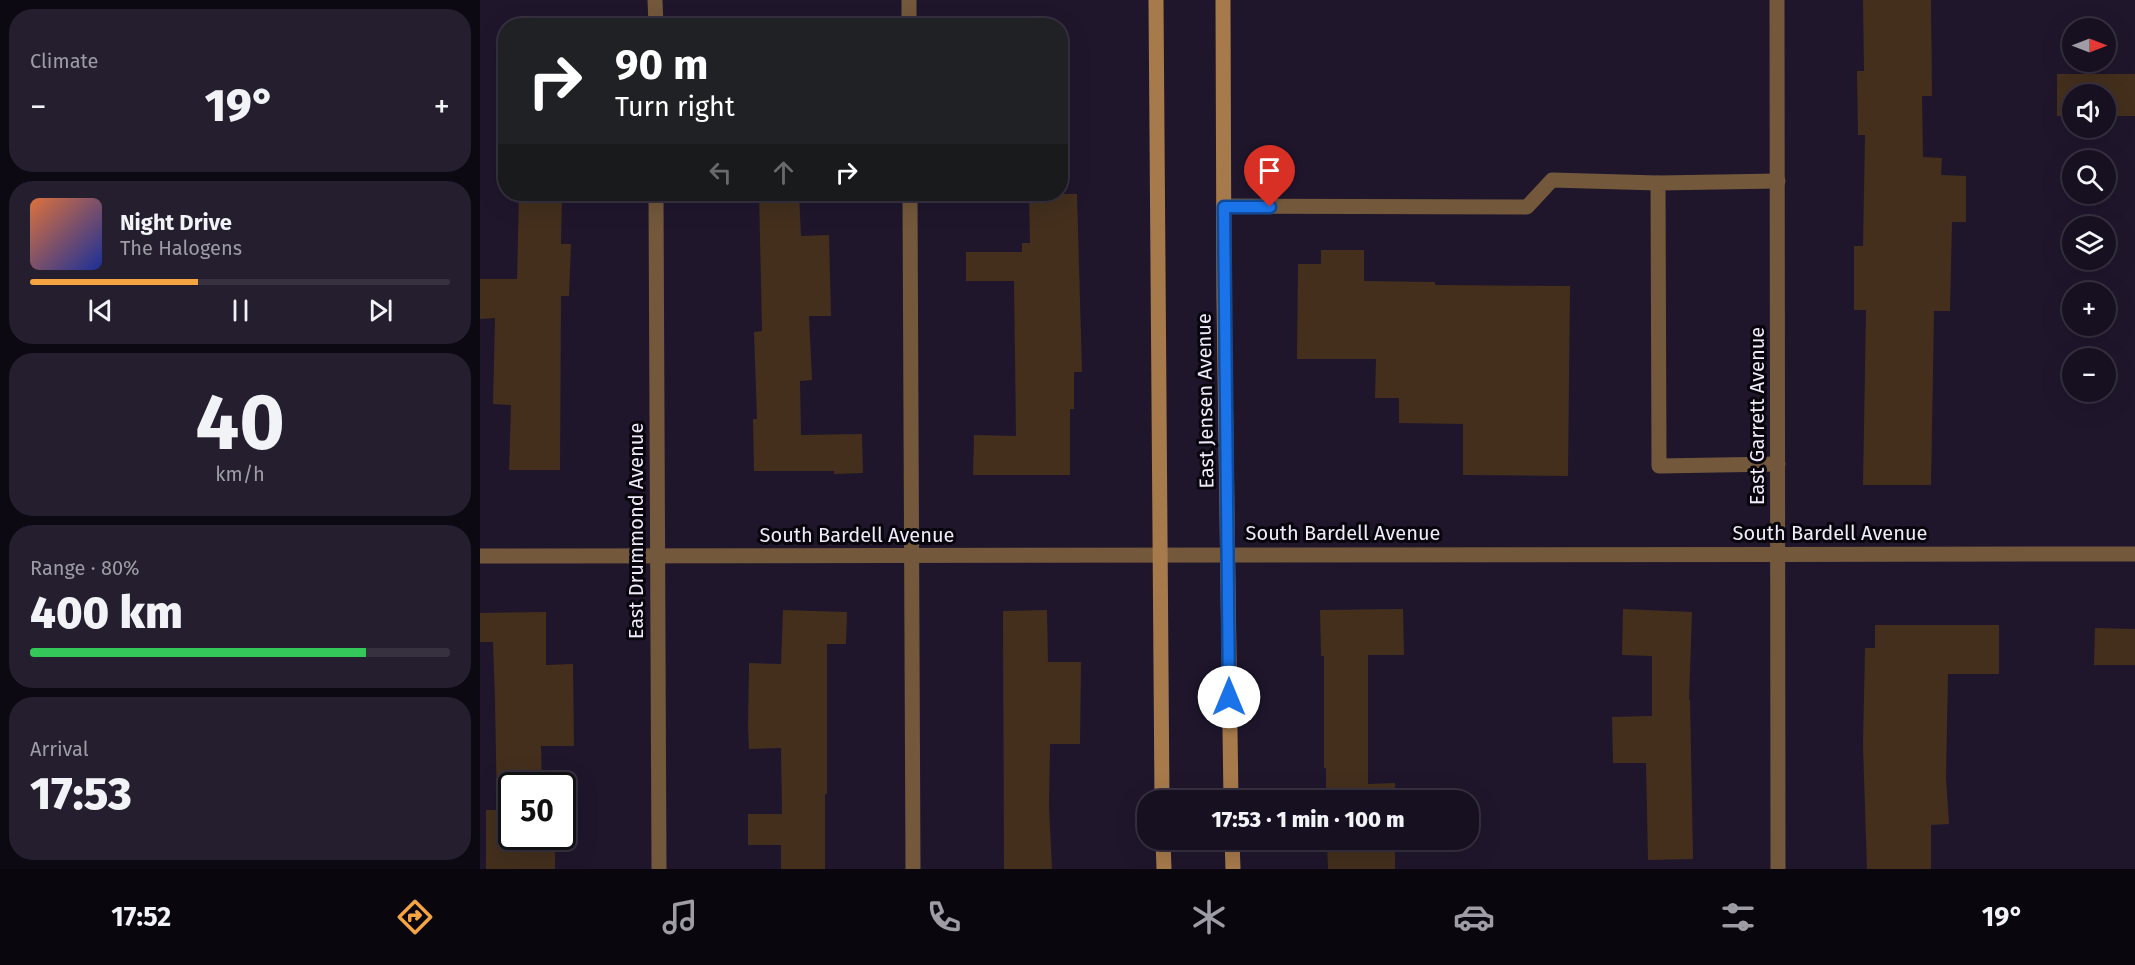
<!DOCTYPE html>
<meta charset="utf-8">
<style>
body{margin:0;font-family:"Fira Sans",sans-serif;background:#241e2e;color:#f1f3f6;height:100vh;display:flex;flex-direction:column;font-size:22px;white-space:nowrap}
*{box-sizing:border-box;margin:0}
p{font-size:20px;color:#9e9da5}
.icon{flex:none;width:33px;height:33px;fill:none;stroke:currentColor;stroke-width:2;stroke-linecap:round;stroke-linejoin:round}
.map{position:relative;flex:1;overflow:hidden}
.side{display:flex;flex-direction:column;gap:9px;padding:9px;background:#0d0912;width:480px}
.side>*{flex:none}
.top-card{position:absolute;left:18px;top:18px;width:570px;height:183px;border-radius:24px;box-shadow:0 6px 24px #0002,0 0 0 2px #36303f;background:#202124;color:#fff;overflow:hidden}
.needle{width:39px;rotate:90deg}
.buttons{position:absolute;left:1582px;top:18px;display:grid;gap:12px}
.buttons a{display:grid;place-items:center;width:54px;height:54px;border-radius:50%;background:#171021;box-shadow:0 6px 24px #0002,0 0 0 2px #36303f;font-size:30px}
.speed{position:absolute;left:18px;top:772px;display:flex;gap:12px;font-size:30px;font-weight:700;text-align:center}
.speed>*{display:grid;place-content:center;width:78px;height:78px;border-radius:50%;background:#171021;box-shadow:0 6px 24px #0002,0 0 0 2px #36303f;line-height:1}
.speed .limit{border:3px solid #111;border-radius:9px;background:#fff;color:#111}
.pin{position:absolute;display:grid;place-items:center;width:51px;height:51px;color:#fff;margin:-62px -26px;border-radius:50% 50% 50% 0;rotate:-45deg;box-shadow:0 0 6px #0007}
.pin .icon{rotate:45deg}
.me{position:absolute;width:66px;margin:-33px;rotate:0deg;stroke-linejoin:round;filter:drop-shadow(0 0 4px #0008)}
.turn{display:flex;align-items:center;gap:21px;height:126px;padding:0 18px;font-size:27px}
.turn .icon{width:78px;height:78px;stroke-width:2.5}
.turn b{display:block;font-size:42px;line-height:51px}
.lanes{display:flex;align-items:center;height:57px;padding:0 18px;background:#0003;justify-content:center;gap:30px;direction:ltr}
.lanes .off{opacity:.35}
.big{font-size:45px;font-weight:800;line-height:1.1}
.side .widget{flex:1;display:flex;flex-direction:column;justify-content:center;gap:9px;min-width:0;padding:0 21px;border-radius:24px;background:#241e2e}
.side .dial{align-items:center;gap:0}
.dial b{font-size:78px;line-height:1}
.song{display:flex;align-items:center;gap:18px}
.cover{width:72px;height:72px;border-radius:9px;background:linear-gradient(135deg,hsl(20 70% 55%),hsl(230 70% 35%))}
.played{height:6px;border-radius:3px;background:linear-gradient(90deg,#f4a443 40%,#36303f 40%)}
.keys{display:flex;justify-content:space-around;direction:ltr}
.heat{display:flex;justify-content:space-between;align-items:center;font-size:33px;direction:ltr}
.charge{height:9px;border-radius:4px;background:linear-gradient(90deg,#34c759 80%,#36303f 0)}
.trip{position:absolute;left:657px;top:790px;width:342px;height:60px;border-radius:24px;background:#171021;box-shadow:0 6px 24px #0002,0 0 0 2px #36303f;font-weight:800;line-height:60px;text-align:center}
.tab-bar{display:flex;height:96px;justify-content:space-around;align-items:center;background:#09060d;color:#9e9da5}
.tab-bar .icon{width:42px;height:42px}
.tab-bar .selected{color:#f4a443}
.tab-bar b{font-size:27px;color:#f1f3f6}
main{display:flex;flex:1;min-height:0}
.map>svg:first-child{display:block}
.building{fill:#442f1d}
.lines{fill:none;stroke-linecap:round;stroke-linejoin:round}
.lane{stroke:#73583b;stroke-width:15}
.street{stroke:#73583b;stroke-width:15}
.secondary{stroke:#a67a4b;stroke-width:15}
.route-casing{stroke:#114b97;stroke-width:15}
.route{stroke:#1a73e8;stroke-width:10}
.labels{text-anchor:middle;stroke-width:6;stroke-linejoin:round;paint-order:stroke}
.street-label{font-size:20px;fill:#f0ebfa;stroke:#08050d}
</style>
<main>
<section class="side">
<div class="widget"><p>Climate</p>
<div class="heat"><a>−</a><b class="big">19°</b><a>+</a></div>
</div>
<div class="widget">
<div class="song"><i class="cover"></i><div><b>Night Drive</b><p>The Halogens</p></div></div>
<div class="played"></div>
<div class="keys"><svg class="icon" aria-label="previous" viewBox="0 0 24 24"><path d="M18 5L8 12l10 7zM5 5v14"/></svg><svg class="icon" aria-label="pause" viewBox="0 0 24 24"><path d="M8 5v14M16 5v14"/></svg><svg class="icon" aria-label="next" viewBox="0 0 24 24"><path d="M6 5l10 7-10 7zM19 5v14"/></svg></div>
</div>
<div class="widget dial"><b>40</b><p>km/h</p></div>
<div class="widget"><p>Range · 80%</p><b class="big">400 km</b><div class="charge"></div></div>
<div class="widget"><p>Arrival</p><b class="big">17:53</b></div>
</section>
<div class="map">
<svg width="1655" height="869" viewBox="0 0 1655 869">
<rect width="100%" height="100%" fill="#1f162c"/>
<g class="building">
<polygon points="1383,0 1451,0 1452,96 1442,96 1443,157 1462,158 1461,175 1486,176 1486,222 1472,222 1470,311 1454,311 1451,485 1383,485 1386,310 1374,310 1374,246 1383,246 1385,135 1378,135 1377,71 1384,71"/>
<polygon points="1577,74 1655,74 1655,116 1626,116 1626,94 1593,94 1593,116 1577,116"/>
<polygon points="39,194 82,194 81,244 91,244 89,296 81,296 80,470 29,470 31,405 13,404 15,318 0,319 0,279 37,279"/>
<polygon points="279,194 319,194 321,236 349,235 351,316 329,316 332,380 320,381 321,435 382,434 383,473 354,474 354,471 274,471 273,419 277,419 274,332 282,331"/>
<polygon points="549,194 597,194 602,372 594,372 594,409 590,409 590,475 493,475 494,435 536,436 534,281 486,281 486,252 542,252 542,243 550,243"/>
<polygon points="841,250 884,250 884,281 955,282 955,285 1090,286 1088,476 983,475 983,424 919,423 919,398 895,398 896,359 817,359 818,264 841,264"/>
<polygon points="923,609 924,655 888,655 888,784 915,783 915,801 846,801 846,768 844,768 844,656 841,656 840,610"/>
<polygon points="1143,609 1212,612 1209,700 1210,700 1213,859 1168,860 1166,763 1133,763 1132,717 1172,716 1172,656 1142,655"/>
<polygon points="303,610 367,612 366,644 347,644 347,794 345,794 345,869 301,869 301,845 268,845 268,814 302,814 301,748 269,749 268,725 269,663 301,664"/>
<polygon points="567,610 568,662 601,662 600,744 570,744 569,806 572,869 524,869 523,611"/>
<polygon points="66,612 66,665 93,664 94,746 61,746 62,786 32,786 32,837 82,837 82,809 95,809 95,845 75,845 75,869 6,869 6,810 17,810 15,701 13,642 0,642 0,613"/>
<polygon points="1395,625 1519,625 1519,674 1468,674 1466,778 1469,824 1451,825 1451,869 1387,869 1383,746 1385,648 1395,648"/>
<polygon points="1615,628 1655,629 1655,665 1614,665"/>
<polygon points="847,840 915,840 915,869 848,869"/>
</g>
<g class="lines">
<g class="lane">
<polyline points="429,0 429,26"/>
<polyline points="1298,181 1178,183 1179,466 1298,464"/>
<polyline points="430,194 433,869"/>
<polyline points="744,206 1047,207 1072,180 1178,183"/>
</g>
<g class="street">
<polyline points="175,0 176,26"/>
<polyline points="1297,0 1298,869"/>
<polyline points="176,194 179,869"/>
<polyline points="0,556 1655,554"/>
</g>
<g class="secondary">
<polyline points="676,0 682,801"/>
<polyline points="743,0 744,297 751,801"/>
<polyline points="683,840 684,869"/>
<polyline points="752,840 753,869"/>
</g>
</g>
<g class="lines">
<g class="route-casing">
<polyline id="route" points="749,697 744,207 790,207"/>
</g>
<use href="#route" class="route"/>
</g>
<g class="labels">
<g class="street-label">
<text transform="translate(725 401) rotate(-91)" y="7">East Jensen Avenue</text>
<text transform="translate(1277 416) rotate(-90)" y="7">East Garrett Avenue</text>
<text transform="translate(156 531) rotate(-90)" y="7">East Drummond Avenue</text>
<text x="863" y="540">South Bardell Avenue</text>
<text x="1350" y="540">South Bardell Avenue</text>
<text x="377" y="542">South Bardell Avenue</text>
</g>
</g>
</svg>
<div class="buttons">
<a><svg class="needle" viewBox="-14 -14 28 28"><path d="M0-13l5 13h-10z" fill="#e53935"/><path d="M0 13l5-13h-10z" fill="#9e9da5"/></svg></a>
<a><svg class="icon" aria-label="sound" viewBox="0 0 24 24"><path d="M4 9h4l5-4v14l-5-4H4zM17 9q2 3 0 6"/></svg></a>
<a><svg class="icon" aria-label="search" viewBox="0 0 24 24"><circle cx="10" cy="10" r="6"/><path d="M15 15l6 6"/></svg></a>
<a><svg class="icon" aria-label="layers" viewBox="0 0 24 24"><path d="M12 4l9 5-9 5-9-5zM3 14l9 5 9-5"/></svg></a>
<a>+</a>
<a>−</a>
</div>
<div class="speed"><div class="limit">50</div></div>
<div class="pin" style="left:790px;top:207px;background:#d93025"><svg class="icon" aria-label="arrive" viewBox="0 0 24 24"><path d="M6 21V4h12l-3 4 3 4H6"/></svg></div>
<svg class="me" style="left:749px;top:697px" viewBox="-20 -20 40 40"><circle r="19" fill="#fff"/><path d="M0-13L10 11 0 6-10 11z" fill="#1a73e8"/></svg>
<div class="trip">17:53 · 1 min · 100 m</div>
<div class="top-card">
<div class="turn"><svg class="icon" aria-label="right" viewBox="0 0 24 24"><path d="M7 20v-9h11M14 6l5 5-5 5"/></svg><div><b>90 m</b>Turn right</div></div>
<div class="lanes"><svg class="icon off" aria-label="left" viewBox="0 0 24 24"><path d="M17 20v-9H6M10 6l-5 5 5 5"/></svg><svg class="icon off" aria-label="ahead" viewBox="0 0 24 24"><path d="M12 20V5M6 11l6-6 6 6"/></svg><svg class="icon" aria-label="right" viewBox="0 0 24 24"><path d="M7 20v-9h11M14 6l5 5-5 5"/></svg></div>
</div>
</div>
</main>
<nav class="tab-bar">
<b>17:52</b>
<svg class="icon selected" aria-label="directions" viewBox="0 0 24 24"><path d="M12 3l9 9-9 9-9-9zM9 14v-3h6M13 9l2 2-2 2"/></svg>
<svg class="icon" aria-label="music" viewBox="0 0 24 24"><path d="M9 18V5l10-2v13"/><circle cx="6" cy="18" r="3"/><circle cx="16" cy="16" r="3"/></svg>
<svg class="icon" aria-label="phone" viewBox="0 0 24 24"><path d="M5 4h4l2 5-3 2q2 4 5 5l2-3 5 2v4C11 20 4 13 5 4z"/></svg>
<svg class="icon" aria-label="climate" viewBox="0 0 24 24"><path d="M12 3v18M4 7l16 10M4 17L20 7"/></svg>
<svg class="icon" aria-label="car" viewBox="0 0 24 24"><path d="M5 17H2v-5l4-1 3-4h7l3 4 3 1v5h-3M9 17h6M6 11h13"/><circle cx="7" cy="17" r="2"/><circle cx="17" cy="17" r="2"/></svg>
<svg class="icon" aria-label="filters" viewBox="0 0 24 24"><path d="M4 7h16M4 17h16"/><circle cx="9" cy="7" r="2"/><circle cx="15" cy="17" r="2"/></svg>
<b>19°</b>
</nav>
